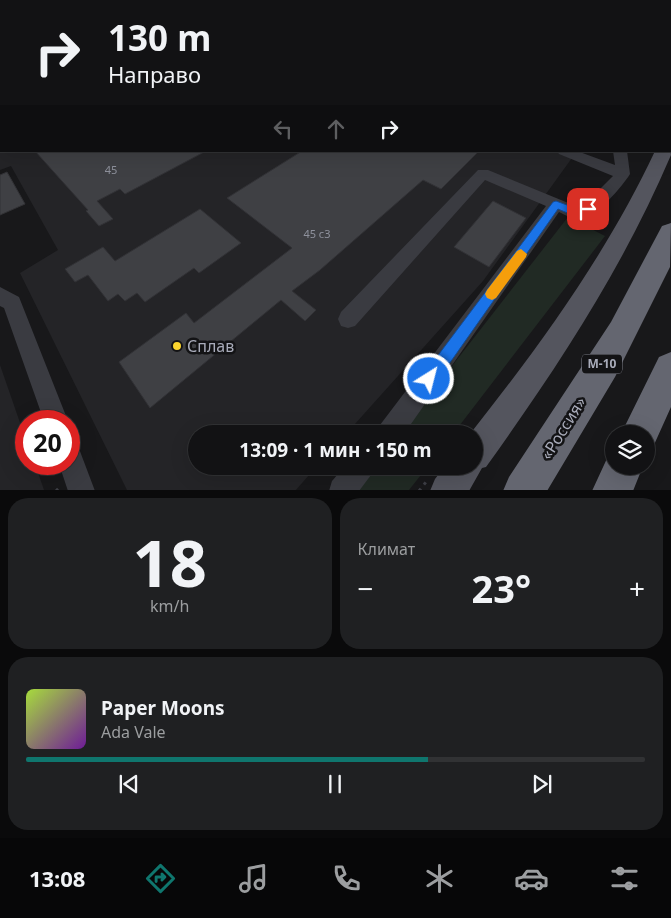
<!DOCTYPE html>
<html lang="ru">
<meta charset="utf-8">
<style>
body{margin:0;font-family:"Noto Sans",sans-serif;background:#1f2022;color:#f1f3f6;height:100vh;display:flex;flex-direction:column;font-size:19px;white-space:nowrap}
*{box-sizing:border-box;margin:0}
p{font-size:16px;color:#9c9ea0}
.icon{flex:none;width:28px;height:28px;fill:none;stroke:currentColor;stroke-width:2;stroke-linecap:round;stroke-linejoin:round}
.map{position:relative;height:490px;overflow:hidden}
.panel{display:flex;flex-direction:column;gap:8px;padding:8px;background:#0a0a0b;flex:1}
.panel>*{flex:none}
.top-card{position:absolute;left:0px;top:0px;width:671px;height:152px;box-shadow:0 5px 20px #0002,0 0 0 1px #313234;background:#121214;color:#f1f3f6;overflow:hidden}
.fabs{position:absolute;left:605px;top:425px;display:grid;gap:10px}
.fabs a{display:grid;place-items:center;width:50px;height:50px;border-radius:50%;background:#121214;box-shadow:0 5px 20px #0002,0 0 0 1px #313234;font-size:25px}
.speed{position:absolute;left:15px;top:410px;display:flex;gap:10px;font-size:25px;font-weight:700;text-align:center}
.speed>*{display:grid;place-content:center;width:65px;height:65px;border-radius:50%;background:#121214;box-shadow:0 5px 20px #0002,0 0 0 1px #313234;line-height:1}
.speed .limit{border:8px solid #d22;background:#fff;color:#111}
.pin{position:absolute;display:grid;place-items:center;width:42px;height:42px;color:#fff;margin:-21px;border-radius:10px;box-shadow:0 2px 8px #0006}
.me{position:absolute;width:55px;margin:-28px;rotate:36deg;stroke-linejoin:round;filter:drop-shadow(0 0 4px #0008)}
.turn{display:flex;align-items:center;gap:18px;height:105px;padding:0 25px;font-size:22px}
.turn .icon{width:65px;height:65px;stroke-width:2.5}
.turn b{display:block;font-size:35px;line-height:42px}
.lanes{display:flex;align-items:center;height:48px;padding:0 25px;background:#0003;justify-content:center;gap:25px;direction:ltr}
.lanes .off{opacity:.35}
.big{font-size:38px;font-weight:700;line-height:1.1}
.panel .tile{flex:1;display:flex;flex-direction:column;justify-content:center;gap:8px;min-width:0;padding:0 18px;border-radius:20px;background:#1f2022}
.panel .dial{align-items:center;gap:0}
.dial b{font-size:65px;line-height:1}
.song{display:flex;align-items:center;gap:15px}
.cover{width:60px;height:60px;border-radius:8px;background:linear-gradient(135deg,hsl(80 70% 55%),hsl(280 70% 35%))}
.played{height:5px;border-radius:2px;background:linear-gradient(90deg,#0f766e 65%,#313234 65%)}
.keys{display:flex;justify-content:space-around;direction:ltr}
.heat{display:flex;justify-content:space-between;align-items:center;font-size:28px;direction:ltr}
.panel .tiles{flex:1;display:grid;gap:8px;grid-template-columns:1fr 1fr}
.tile:last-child{grid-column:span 2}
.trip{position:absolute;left:188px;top:425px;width:295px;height:50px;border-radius:25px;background:#121214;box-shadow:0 5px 20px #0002,0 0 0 1px #313234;font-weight:700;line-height:50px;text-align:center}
.tab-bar{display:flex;height:80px;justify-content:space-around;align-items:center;background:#070708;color:#9c9ea0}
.tab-bar .icon{width:35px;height:35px}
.tab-bar .current{color:#0f766e}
.tab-bar b{font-size:22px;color:#f1f3f6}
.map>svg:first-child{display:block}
.built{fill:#242427}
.green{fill:#212a24}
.building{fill:#3f4044;stroke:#323236}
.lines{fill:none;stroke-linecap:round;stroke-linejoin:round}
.path-far1{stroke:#3e3f46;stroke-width:2;stroke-dasharray:2 2.5;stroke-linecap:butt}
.path{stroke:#3e3f46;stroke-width:3;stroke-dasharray:3 5;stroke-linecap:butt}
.minor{fill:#3a3b41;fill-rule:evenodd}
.major{fill:#54555e;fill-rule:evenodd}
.highway{fill:#646670;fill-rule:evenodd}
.rail{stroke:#4d4e56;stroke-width:2;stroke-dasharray:3 2.5;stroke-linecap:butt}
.route{fill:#1a73e8;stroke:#114b97}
.slow{fill:#f59e0b}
.poi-dot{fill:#fbd52e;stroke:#131315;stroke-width:2}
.labels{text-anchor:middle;stroke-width:5;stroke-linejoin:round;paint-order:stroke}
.number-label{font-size:11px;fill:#8e919c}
.shield{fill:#131315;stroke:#7c7e88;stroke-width:1}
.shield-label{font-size:12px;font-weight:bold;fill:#a9acba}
.near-poi-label{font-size:16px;fill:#a9acba;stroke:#131315;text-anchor:start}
.near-street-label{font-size:16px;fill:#a9acba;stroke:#131315}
</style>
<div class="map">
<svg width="671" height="491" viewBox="0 0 671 491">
<rect width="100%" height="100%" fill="#18181a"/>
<g class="built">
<polygon points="0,0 305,0 1,1 0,92"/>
<polygon points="420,0 632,0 424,1"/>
<polygon points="2,151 577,151 483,281 346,434 196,434 196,466 317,466 295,491 127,490 20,273 58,250 11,166 0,170 0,153"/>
<polygon points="0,365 26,440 26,464 35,464 44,490 0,490"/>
</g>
<g class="green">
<polygon points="568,217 605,236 453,434 399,434"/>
<polygon points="374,466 428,466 409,490 355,491"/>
</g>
<g class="building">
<polygon points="35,151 206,151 125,194 120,189 97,201 113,219 99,226 86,211 88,210"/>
<polygon points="302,151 479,151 441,189 423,180 320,270 292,291 316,310 305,321 281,300 150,408 119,362 186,313 194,323 292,248 227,198"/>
<polygon points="7,172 25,204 0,215 0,175"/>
<polygon points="493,201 526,218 489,267 454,247"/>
<polygon points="200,209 241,243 199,273 194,268 145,302 137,293 125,301 118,294 108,301 88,275 75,282 65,269 103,247 115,261"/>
</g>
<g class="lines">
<polyline class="path-far1" points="670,111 671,108"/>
<g class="path">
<polyline points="56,491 61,486"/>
<polyline points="419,491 426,482"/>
</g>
<g class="minor">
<polygon points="402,0 413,0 414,1 403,1"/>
<rect x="670" y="18" width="1" height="6"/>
<path d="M557,151H577L615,165L613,151H627L630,174C622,187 596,217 581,219C574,220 565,215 559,212L404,434H377L380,425L546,206L485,180L355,326L348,328L341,326L338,319L341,312L478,170H488L578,207L590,199L613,176L559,154Z"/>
<polygon points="0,287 19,297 68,421 44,421 4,308 0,306"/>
<polygon points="69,442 78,446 95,491 68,491 59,464 69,464"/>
<polygon points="345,466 375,466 371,475 359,491 329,491 332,481"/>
</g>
<g class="major">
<polygon points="670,128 671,128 670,141"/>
<path d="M670,147L671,155C623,268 557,368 486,467L482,468L469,491H430L435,479L445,466H474V434H470C541,344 606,255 655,151H670Z"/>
</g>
<g class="highway">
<polygon points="671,223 670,267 615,377 547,491 503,491 509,477 611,322 662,226"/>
<polygon points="671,352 671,407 653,447 646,450 646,434 621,434 659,357"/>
<polygon points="614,451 614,466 643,466 633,491 592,491 610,452"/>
</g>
<polyline class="rail" points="425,0 429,1"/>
</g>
<polygon class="route" points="556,201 578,209 588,205 593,209 579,218 558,209 435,384 429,387 424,384 422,379 424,374 553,202"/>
<polygon class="slow" points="521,249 527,254 526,257 496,298 492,300 487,298 485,294 487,290 517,251"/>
<circle class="poi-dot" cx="177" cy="346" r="5"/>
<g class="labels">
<g class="number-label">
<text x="111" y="174">45</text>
<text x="317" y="238">45 с3</text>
</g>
<rect class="shield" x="582" y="354.5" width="40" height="19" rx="4"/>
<g class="shield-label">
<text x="602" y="368">М-10</text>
</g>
<g class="near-poi-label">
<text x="187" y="352">Сплав</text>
</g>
<g class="near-street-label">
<text transform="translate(563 428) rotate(-58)" y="6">«Россия»</text>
</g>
</g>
</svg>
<div class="fabs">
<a><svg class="icon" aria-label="layers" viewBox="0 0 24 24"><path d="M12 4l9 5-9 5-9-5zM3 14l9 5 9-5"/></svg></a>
</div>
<div class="speed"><div class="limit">20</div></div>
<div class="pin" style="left:588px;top:209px;background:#d93025"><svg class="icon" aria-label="arrive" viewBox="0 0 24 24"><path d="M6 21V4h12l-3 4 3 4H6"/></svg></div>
<svg class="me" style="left:429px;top:379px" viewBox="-20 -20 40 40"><circle r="17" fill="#1a73e8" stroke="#fff" stroke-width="3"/><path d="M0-11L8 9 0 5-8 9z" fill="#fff"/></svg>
<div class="trip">13:09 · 1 мин · 150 m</div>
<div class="top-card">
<div class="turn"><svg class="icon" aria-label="right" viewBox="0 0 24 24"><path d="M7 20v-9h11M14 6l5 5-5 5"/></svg><div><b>130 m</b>Направо</div></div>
<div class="lanes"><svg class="icon off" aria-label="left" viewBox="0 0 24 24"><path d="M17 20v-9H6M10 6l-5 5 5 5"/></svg><svg class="icon off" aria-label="ahead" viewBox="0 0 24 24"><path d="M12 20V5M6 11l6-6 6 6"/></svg><svg class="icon" aria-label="right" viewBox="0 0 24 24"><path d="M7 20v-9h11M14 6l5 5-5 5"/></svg></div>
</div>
</div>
<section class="panel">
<div class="tiles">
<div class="tile dial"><b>18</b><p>km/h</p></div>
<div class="tile"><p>Климат</p>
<div class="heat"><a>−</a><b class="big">23°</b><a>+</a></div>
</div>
<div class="tile">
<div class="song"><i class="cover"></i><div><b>Paper Moons</b><p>Ada Vale</p></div></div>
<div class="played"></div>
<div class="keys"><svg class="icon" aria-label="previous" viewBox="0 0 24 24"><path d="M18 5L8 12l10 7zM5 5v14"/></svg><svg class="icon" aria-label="pause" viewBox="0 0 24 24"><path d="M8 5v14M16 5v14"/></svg><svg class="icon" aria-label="next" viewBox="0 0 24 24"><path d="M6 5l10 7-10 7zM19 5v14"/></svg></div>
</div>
</div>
</section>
<nav class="tab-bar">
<b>13:08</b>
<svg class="icon current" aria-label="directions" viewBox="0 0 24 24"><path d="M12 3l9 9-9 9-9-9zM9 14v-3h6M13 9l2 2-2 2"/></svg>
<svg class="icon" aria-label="music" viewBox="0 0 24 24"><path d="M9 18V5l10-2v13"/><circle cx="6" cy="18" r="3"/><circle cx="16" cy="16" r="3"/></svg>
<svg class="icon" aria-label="phone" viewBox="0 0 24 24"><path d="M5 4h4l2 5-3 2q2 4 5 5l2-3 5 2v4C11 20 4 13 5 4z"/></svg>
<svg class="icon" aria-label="climate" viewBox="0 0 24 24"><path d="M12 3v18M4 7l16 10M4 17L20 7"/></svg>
<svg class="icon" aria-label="car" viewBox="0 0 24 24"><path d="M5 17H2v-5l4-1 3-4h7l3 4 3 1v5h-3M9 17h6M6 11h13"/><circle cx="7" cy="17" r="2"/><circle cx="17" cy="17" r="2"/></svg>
<svg class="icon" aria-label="filters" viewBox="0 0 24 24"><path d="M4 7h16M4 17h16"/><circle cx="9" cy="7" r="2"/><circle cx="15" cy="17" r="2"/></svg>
</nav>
